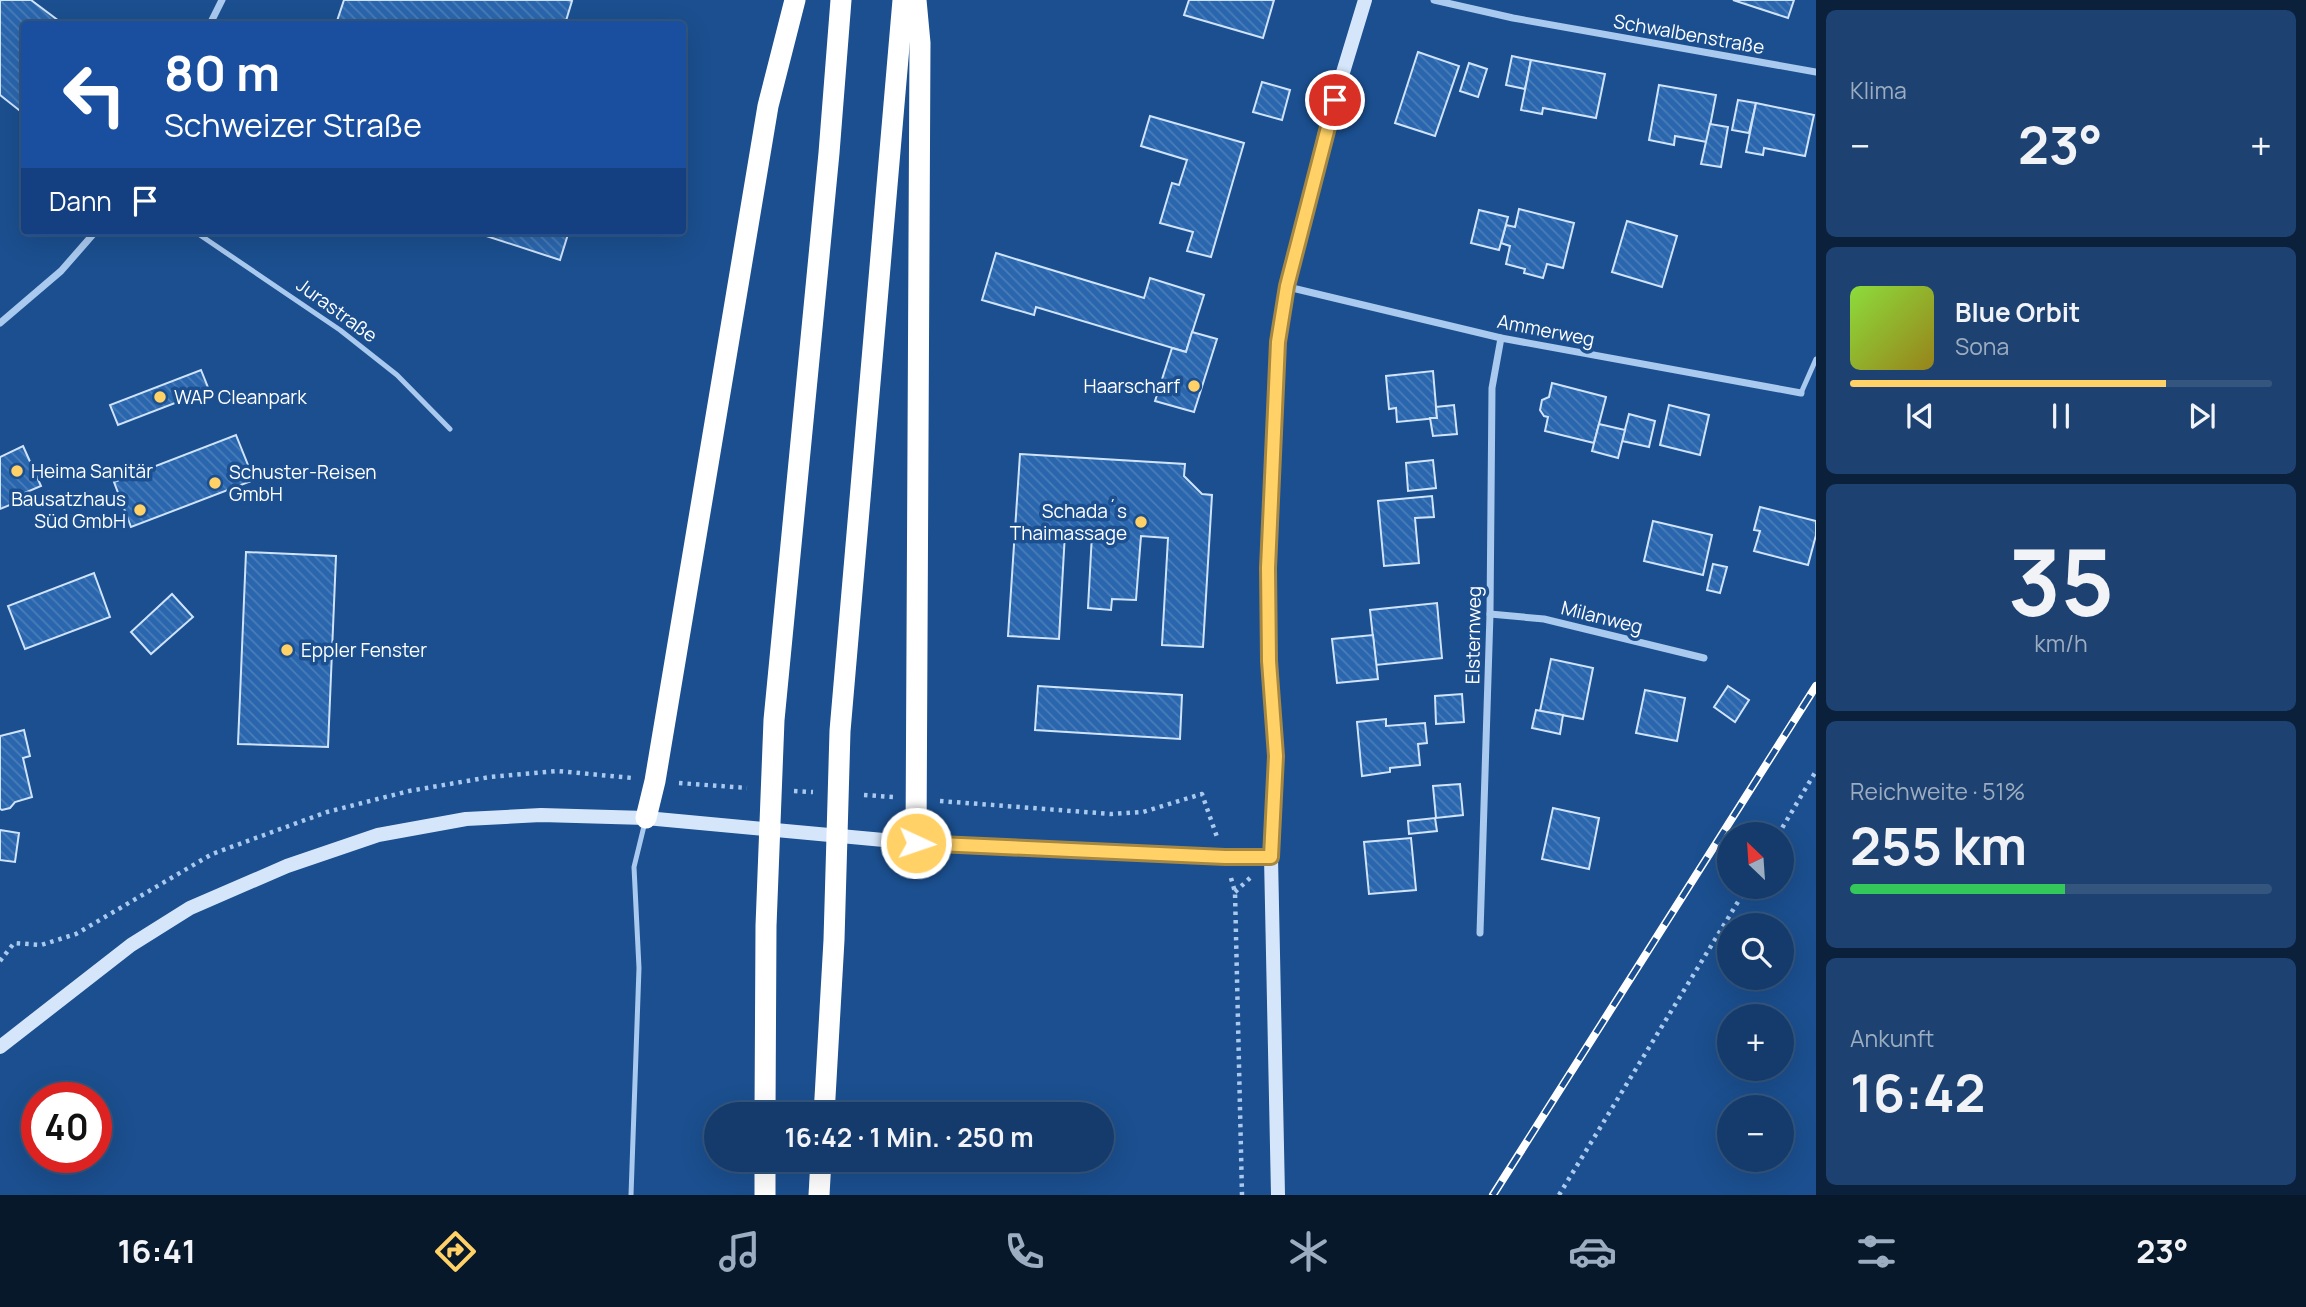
<!DOCTYPE html>
<html lang="de">
<meta charset="utf-8">
<style>
body{margin:0;font-family:Manrope,sans-serif;background:#1d4271;color:#f1f3f6;height:100vh;display:flex;flex-direction:column;font-size:26px;white-space:nowrap}
*{box-sizing:border-box;margin:0}
p{font-size:23px;color:#9dadc1}
.icon{flex:none;width:38px;height:38px;fill:none;stroke:currentColor;stroke-width:2;stroke-linecap:round;stroke-linejoin:round}
.map{position:relative;flex:1;overflow:hidden}
.panel{display:flex;flex-direction:column;gap:10px;padding:10px;background:#0b203b;width:490px}
.panel>*{flex:none}
.banner{position:absolute;left:21px;top:21px;width:665px;height:214px;border-radius:7px;box-shadow:0 7px 28px #0002,0 0 0 2px #33557e;background:#1a4fa0;color:#fff;overflow:hidden}
.needle{width:46px;rotate:335deg}
.controls{position:absolute;left:1717px;top:822px;display:grid;gap:14px}
.controls a{display:grid;place-items:center;width:77px;height:77px;border-radius:50%;background:#143b6b;box-shadow:0 7px 28px #0002,0 0 0 2px #33557e;font-size:35px}
.speed{position:absolute;left:21px;top:1082px;display:flex;gap:14px;font-size:35px;font-weight:700;text-align:center}
.speed>*{display:grid;place-content:center;width:91px;height:91px;border-radius:50%;background:#143b6b;box-shadow:0 7px 28px #0002,0 0 0 2px #33557e;line-height:1}
.speed .limit{border:10px solid #d22;background:#fff;color:#111}
.pin{position:absolute;display:grid;place-items:center;width:60px;height:60px;color:#fff;margin:-30px;border:4px solid #fff;border-radius:50%;box-shadow:0 2px 7px #0007}
.me{position:absolute;width:77px;margin:-38px;rotate:93deg;stroke-linejoin:round;filter:drop-shadow(0 0 5px #0008)}
.turn{display:flex;align-items:center;gap:24px;height:147px;padding:0 28px;font-size:32px}
.turn .icon{width:91px;height:91px;stroke-width:2.5}
.turn b{display:block;font-size:49px;line-height:60px}
.then{display:flex;align-items:center;height:66px;padding:0 28px;background:#0003;gap:14px;font-size:26px}
.big{font-size:52px;font-weight:700;line-height:1.1}
.panel .tile{flex:1;display:flex;flex-direction:column;justify-content:center;gap:10px;min-width:0;padding:0 24px;border-radius:10px;background:#1d4271}
.panel .dial{align-items:center;gap:0}
.dial b{font-size:91px;line-height:1}
.song{display:flex;align-items:center;gap:21px}
.cover{width:84px;height:84px;border-radius:10px;background:linear-gradient(135deg,hsl(90 70% 55%),hsl(50 70% 35%))}
.played{height:7px;border-radius:4px;background:linear-gradient(90deg,#ffd166 75%,#33557e 75%)}
.keys{display:flex;justify-content:space-around;direction:ltr}
.heat{display:flex;justify-content:space-between;align-items:center;font-size:38px;direction:ltr}
.charge{height:10px;border-radius:5px;background:linear-gradient(90deg,#34c759 51%,#33557e 0)}
.trip{position:absolute;left:704px;top:1102px;width:410px;height:70px;border-radius:35px;background:#143b6b;box-shadow:0 7px 28px #0002,0 0 0 2px #33557e;font-weight:700;line-height:70px;text-align:center}
.menu{display:flex;height:112px;justify-content:space-around;align-items:center;background:#08182b;color:#9dadc1}
.menu .icon{width:49px;height:49px}
.menu .active{color:#ffd166}
.menu b{font-size:32px;color:#f1f3f6}
main{display:flex;flex:1;min-height:0}
.map>svg:first-child{display:block}
.building{fill:url(#building-back-hatch);stroke:#cfe3fa;stroke-width:2}
.lines{fill:none;stroke-linecap:round;stroke-linejoin:round}
.path{stroke:#a9c9ee;stroke-width:4.5;stroke-dasharray:3.5 5;stroke-linecap:butt}
.lane{stroke:#a9c9ee;stroke-width:5}
.street{stroke:#a9c9ee;stroke-width:7}
.secondary{stroke:#d6e6fa;stroke-width:14}
.highway{stroke:#fff;stroke-width:21}
.rail-casing{stroke:#fff;stroke-width:8}
.rail{stroke:#1b4f8f;stroke-width:5;stroke-dasharray:16;stroke-linecap:butt}
.route-casing{stroke:#a68842;stroke-width:18}
.route{stroke:#ffd166;stroke-width:12}
.poi-dot{fill:#ffd166;stroke:#1b4f8f;stroke-width:2.5}
.labels{text-anchor:middle;stroke-width:7;stroke-linejoin:round;paint-order:stroke}
.street-label{font-size:19px;fill:#fff;stroke:#1b4f8f}
.poi-label{font-size:19px;fill:#fff;stroke:#1b4f8f;text-anchor:start}
</style>
<main>
<div class="map">
<svg width="1816" height="1195" viewBox="0 0 1816 1195">
<defs>
<pattern id="building-back-hatch" width="6" height="6" patternUnits="userSpaceOnUse" patternTransform="scale(1.75)"><rect width="6" height="6" fill="#2a66ad"/><path d="M-1 5l2 2M0 0l6 6M5-1l2 2" fill="none" stroke="#4a7db9"/></pattern>
</defs>
<rect width="100%" height="100%" fill="#1b4f8f"/>
<g class="building">
<polygon points="0,0 31,0 63,24 24,24 24,114 0,95"/>
<polygon points="344,0 569,0 572,1 565,24 336,24"/>
<polygon points="1189,0 1274,0 1263,38 1184,15"/>
<polygon points="1733,0 1794,0 1788,18"/>
<polygon points="1418,52 1459,66 1435,136 1395,123"/>
<polygon points="1512,56 1531,60 1525,89 1506,85"/>
<polygon points="1531,60 1605,74 1596,118 1543,108 1542,114 1521,110"/>
<polygon points="1469,63 1487,69 1478,97 1460,91"/>
<polygon points="1262,82 1290,90 1282,120 1253,112"/>
<polygon points="1659,85 1716,95 1707,142 1675,136 1674,145 1649,140"/>
<polygon points="1738,100 1756,103 1749,133 1732,130"/>
<polygon points="1756,103 1814,115 1805,156 1764,148 1763,155 1746,152"/>
<polygon points="1150,116 1244,143 1211,257 1187,251 1193,232 1160,223 1172,183 1179,185 1187,160 1141,146"/>
<polygon points="1710,124 1728,127 1721,167 1701,164"/>
<polygon points="1519,209 1574,223 1563,268 1547,264 1543,278 1524,273 1525,269 1506,264 1510,246 1501,243 1506,225 1515,227"/>
<polygon points="1479,210 1508,217 1499,250 1471,243"/>
<polygon points="1627,221 1677,236 1662,287 1612,272"/>
<polygon points="471,231 569,231 560,260"/>
<polygon points="996,253 1144,298 1150,278 1204,295 1186,352 1036,307 1034,315 982,300"/>
<polygon points="1192,332 1217,339 1194,412 1155,401 1172,348 1186,352"/>
<polygon points="201,370 209,390 118,425 110,405"/>
<polygon points="1433,371 1437,418 1397,422 1396,408 1389,409 1386,376"/>
<polygon points="1552,383 1606,397 1594,443 1545,431 1548,417 1544,416 1540,410 1542,400 1549,397"/>
<polygon points="1454,405 1457,434 1433,436 1430,418 1437,418 1436,407"/>
<polygon points="1669,405 1709,415 1700,455 1660,445"/>
<polygon points="1629,414 1655,421 1649,447 1622,441"/>
<polygon points="1599,424 1625,430 1618,458 1592,451"/>
<polygon points="236,435 254,480 131,527 114,482"/>
<polygon points="23,446 41,486 15,497 17,502 0,509 0,457"/>
<polygon points="1020,454 1185,464 1184,476 1202,494 1212,495 1203,647 1162,645 1168,538 1141,536 1136,600 1112,599 1111,610 1088,608 1092,534 1065,533 1059,639 1008,636"/>
<polygon points="1433,460 1436,488 1408,491 1406,463"/>
<polygon points="1432,496 1434,517 1415,518 1419,563 1384,566 1378,501"/>
<polygon points="1760,507 1816,521 1816,535 1808,565 1754,551 1760,531 1754,530"/>
<polygon points="1653,521 1712,535 1703,575 1644,561"/>
<polygon points="246,552 336,556 328,747 238,744"/>
<polygon points="1713,564 1727,567 1720,593 1707,590"/>
<polygon points="94,573 110,617 25,649 8,606"/>
<polygon points="172,594 193,617 151,654 131,632"/>
<polygon points="1437,603 1442,658 1376,665 1370,610"/>
<polygon points="1373,635 1378,679 1337,683 1332,639"/>
<polygon points="1551,659 1593,668 1583,719 1540,711"/>
<polygon points="1038,686 1182,695 1180,739 1035,730"/>
<polygon points="1728,686 1749,700 1735,722 1714,707"/>
<polygon points="1645,690 1685,698 1677,741 1636,733"/>
<polygon points="1462,694 1464,722 1436,724 1435,696"/>
<polygon points="1536,710 1563,715 1560,734 1532,728"/>
<polygon points="1386,719 1386,726 1425,723 1427,743 1418,744 1420,765 1390,768 1390,772 1362,776 1357,722"/>
<polygon points="24,730 30,756 23,758 32,797 15,802 10,808 2,810 0,809 0,736"/>
<polygon points="1460,784 1463,815 1436,818 1433,786"/>
<polygon points="1553,808 1599,818 1589,869 1542,859"/>
<polygon points="1435,818 1437,831 1409,834 1408,821"/>
<polygon points="0,830 19,833 15,862 0,860"/>
<polygon points="1411,838 1416,890 1369,894 1364,842"/>
</g>
<g class="lines">
<g class="path">
<polyline points="679,783 747,788"/>
<polyline points="794,791 813,792"/>
<polyline points="864,795 893,797"/>
<polyline points="940,801 1111,814 1143,812 1202,794 1217,837"/>
<polyline points="1778,835 1816,771"/>
<polyline points="1231,878 1235,892 1242,1195"/>
<polyline points="1235,892 1250,878"/>
<polyline points="0,961 14,943 41,945 76,934 212,854 327,812 409,791 490,777 558,771 632,778"/>
<polyline points="1559,1195 1747,887"/>
</g>
<g class="lane">
<polyline points="194,231 340,330 397,375 450,429"/>
<polyline points="1801,393 1816,359"/>
<polyline points="631,1195 639,968 634,867 645,822"/>
</g>
<g class="street">
<polyline points="1434,0 1513,18 1816,72"/>
<polyline points="210,24 222,0"/>
<polyline points="1288,287 1501,338 1801,393"/>
<polyline points="0,323 61,271 96,231"/>
<polyline points="1490,614 1544,619 1704,658"/>
<polyline points="1480,933 1490,614 1492,388 1501,338"/>
</g>
<g class="secondary">
<polyline points="0,1047 131,945 190,908 287,866 378,835 466,819 541,815 646,818 916,843 1225,857 1271,857"/>
<polyline points="1278,1195 1271,857 1276,756 1269,661 1268,568 1278,342 1287,286 1327,125 1365,0"/>
</g>
<g class="highway">
<polyline points="916,0 920,43 916,843"/>
<polyline points="646,818 655,781 768,106 795,0"/>
<polyline points="765,1115 766,926 774,720 829,153 841,0"/>
<polyline points="824,1115 834,940 840,731 903,0"/>
<polyline points="765,1195 765,1160"/>
<polyline points="819,1195 821,1160"/>
</g>
<g class="rail-casing">
<polyline id="rail" points="1493,1195 1816,686"/>
</g>
<use href="#rail" class="rail"/>
</g>
<g class="lines">
<g class="route-casing">
<polyline id="route" points="916,843 1225,857 1271,857 1276,756 1269,661 1268,568 1278,342 1287,286 1335,100"/>
</g>
<use href="#route" class="route"/>
</g>
<g class="poi-dot">
<circle cx="1194" cy="386" r="7"/>
<circle cx="160" cy="397" r="7"/>
<circle cx="17" cy="471" r="7"/>
<circle cx="215" cy="483" r="7"/>
<circle cx="140" cy="510" r="7"/>
<circle cx="1141" cy="522" r="7"/>
<circle cx="287" cy="650" r="7"/>
</g>
<g class="labels">
<g class="street-label">
<text transform="translate(1689 34) rotate(10)" y="7">Schwalbenstraße</text>
<text transform="translate(337 310) rotate(36)" y="7">Jurastraße</text>
<text transform="translate(1546 330) rotate(11)" y="7">Ammerweg</text>
<text transform="translate(1602 617) rotate(14)" y="7">Milanweg</text>
<text transform="translate(1473 635) rotate(-89)" y="7">Elsternweg</text>
</g>
<g class="poi-label">
<text x="1180" y="393" text-anchor="end">Haarscharf</text>
<text x="174" y="404">WAP Cleanpark</text>
<text x="31" y="478">Heima Sanitär</text>
<text x="229" y="479">Schuster-Reisen<tspan x="229" dy="22">GmbH</tspan></text>
<text x="126" y="506" text-anchor="end">Bausatzhaus<tspan x="126" dy="22">Süd GmbH</tspan></text>
<text x="1127" y="518" text-anchor="end">Schada´s<tspan x="1127" dy="22">Thaimassage</tspan></text>
<text x="301" y="657">Eppler Fenster</text>
</g>
</g>
</svg>
<div class="controls">
<a><svg class="needle" viewBox="-14 -14 28 28"><path d="M0-13l5 13h-10z" fill="#e53935"/><path d="M0 13l5-13h-10z" fill="#9dadc1"/></svg></a>
<a><svg class="icon" aria-label="search" viewBox="0 0 24 24"><circle cx="10" cy="10" r="6"/><path d="M15 15l6 6"/></svg></a>
<a>+</a>
<a>−</a>
</div>
<div class="speed"><div class="limit">40</div></div>
<div class="pin" style="left:1335px;top:100px;background:#d93025"><svg class="icon" aria-label="arrive" viewBox="0 0 24 24"><path d="M6 21V4h12l-3 4 3 4H6"/></svg></div>
<svg class="me" style="left:916px;top:843px" viewBox="-20 -20 40 40"><circle r="17" fill="#ffd166" stroke="#fff" stroke-width="3"/><path d="M0-11L8 9 0 5-8 9z" fill="#fff"/></svg>
<div class="trip">16:42 · 1 Min. · 250 m</div>
<div class="banner">
<div class="turn"><svg class="icon" aria-label="left" viewBox="0 0 24 24"><path d="M17 20v-9H6M10 6l-5 5 5 5"/></svg><div><b>80 m</b>Schweizer Straße</div></div>
<div class="then">Dann<svg class="icon" aria-label="arrive" viewBox="0 0 24 24"><path d="M6 21V4h12l-3 4 3 4H6"/></svg></div>
</div>
</div>
<section class="panel">
<div class="tile"><p>Klima</p>
<div class="heat"><a>−</a><b class="big">23°</b><a>+</a></div>
</div>
<div class="tile">
<div class="song"><i class="cover"></i><div><b>Blue Orbit</b><p>Sona</p></div></div>
<div class="played"></div>
<div class="keys"><svg class="icon" aria-label="previous" viewBox="0 0 24 24"><path d="M18 5L8 12l10 7zM5 5v14"/></svg><svg class="icon" aria-label="pause" viewBox="0 0 24 24"><path d="M8 5v14M16 5v14"/></svg><svg class="icon" aria-label="next" viewBox="0 0 24 24"><path d="M6 5l10 7-10 7zM19 5v14"/></svg></div>
</div>
<div class="tile dial"><b>35</b><p>km/h</p></div>
<div class="tile"><p>Reichweite · 51%</p><b class="big">255 km</b><div class="charge"></div></div>
<div class="tile"><p>Ankunft</p><b class="big">16:42</b></div>
</section>
</main>
<nav class="menu">
<b>16:41</b>
<svg class="icon active" aria-label="directions" viewBox="0 0 24 24"><path d="M12 3l9 9-9 9-9-9zM9 14v-3h6M13 9l2 2-2 2"/></svg>
<svg class="icon" aria-label="music" viewBox="0 0 24 24"><path d="M9 18V5l10-2v13"/><circle cx="6" cy="18" r="3"/><circle cx="16" cy="16" r="3"/></svg>
<svg class="icon" aria-label="phone" viewBox="0 0 24 24"><path d="M5 4h4l2 5-3 2q2 4 5 5l2-3 5 2v4C11 20 4 13 5 4z"/></svg>
<svg class="icon" aria-label="climate" viewBox="0 0 24 24"><path d="M12 3v18M4 7l16 10M4 17L20 7"/></svg>
<svg class="icon" aria-label="car" viewBox="0 0 24 24"><path d="M5 17H2v-5l4-1 3-4h7l3 4 3 1v5h-3M9 17h6M6 11h13"/><circle cx="7" cy="17" r="2"/><circle cx="17" cy="17" r="2"/></svg>
<svg class="icon" aria-label="filters" viewBox="0 0 24 24"><path d="M4 7h16M4 17h16"/><circle cx="9" cy="7" r="2"/><circle cx="15" cy="17" r="2"/></svg>
<b>23°</b>
</nav>
